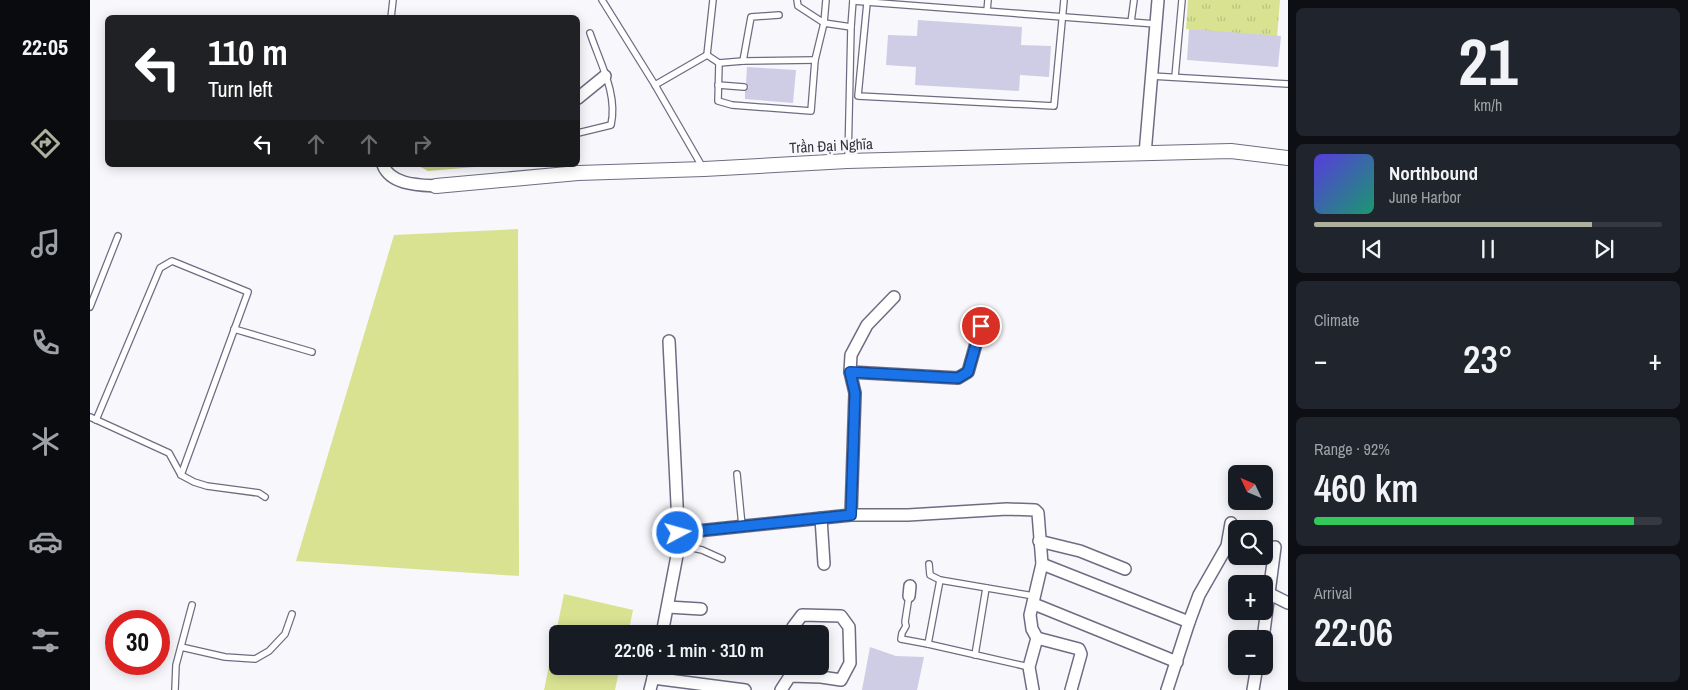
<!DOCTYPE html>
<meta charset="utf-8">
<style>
body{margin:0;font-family:"Archivo Narrow",sans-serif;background:#20242c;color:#f1f3f6;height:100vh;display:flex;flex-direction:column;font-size:19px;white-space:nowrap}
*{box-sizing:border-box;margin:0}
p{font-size:16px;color:#9ea1a6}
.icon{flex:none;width:28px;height:28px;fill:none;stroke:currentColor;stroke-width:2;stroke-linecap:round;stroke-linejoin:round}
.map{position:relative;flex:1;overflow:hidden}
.drawer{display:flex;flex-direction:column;gap:8px;padding:8px;background:#0d0f14;width:400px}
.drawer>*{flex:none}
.top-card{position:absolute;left:15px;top:15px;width:475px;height:152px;border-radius:8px;box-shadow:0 2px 12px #0003;background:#202124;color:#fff;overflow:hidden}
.needle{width:32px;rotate:314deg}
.controls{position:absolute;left:1138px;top:465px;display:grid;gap:10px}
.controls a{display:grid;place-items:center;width:45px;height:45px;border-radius:8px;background:#171b24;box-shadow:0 2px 12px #0003;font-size:25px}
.speed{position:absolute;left:15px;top:610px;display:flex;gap:10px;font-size:25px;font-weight:700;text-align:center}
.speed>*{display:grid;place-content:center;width:65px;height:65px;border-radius:50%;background:#171b24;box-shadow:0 2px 12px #0003;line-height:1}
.speed .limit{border:8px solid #d22;background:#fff;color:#111}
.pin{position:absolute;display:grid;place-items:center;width:42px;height:42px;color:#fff;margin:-21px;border:2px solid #fff;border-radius:50%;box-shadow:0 1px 5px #0007}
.me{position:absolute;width:55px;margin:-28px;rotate:84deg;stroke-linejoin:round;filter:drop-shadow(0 0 4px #0008)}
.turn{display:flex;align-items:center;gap:18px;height:105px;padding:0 20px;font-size:22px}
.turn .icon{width:65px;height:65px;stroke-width:2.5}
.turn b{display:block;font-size:35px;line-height:42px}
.lanes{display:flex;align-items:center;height:48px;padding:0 20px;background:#0003;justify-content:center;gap:25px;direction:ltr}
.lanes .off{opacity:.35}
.big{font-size:38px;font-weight:600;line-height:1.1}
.drawer .card{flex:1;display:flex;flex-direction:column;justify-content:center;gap:8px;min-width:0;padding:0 18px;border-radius:8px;background:#20242c}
.drawer .dial{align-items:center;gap:0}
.dial b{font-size:65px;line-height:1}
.song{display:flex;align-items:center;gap:15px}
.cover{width:60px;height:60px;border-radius:8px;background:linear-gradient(135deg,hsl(250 70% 55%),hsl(160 70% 35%))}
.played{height:5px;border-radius:2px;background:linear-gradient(90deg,#adb09c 80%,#363941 80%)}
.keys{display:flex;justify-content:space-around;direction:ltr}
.heat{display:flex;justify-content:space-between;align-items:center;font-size:28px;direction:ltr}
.charge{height:8px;border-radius:4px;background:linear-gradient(90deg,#34c759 92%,#363941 0)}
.trip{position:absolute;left:459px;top:625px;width:280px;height:50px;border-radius:8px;background:#171b24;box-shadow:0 2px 12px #0003;font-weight:600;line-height:50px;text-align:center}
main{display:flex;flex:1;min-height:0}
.tabs{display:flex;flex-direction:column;width:90px;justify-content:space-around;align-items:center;background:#090b0e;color:#9ea1a6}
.tabs .icon{width:35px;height:35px}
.tabs .selected{color:#adb09c}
.tabs b{font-size:22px;color:#f1f3f6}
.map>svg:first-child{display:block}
.grass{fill:url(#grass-tufts)}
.forest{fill:url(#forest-crowns)}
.pitch{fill:#d8e291}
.building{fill:#cfcde6}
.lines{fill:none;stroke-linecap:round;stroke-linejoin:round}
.service-casing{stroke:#6e6c82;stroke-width:8}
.minor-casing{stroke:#6e6c82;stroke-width:14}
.tertiary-casing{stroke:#6e6c82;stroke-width:16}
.service{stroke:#fff;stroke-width:5.5}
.minor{stroke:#fff;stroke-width:11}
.tertiary{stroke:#fff;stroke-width:14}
.route-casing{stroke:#114b97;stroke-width:12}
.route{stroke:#1a73e8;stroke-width:9}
.labels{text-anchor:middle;stroke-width:5;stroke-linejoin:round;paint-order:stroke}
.street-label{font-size:15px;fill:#34333c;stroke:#f7f7fc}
</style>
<main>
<nav class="tabs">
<b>22:05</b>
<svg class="icon selected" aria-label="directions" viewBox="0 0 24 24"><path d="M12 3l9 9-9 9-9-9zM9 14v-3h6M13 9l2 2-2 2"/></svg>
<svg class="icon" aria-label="music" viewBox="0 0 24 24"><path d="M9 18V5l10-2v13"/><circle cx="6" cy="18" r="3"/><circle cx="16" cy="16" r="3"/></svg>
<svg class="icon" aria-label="phone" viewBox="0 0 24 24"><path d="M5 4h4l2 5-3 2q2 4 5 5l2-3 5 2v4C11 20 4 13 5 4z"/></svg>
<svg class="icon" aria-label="climate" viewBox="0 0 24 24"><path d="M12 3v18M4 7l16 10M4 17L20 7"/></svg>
<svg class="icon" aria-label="car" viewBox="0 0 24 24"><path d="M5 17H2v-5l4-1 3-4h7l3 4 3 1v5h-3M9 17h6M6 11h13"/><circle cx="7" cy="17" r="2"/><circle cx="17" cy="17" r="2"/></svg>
<svg class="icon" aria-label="filters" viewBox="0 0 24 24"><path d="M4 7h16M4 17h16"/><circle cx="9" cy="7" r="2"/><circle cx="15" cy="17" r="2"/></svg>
</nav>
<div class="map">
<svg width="1198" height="690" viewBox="0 0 1198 690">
<defs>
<pattern id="grass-tufts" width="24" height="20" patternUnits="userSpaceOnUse" patternTransform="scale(1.25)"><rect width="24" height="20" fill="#d8e291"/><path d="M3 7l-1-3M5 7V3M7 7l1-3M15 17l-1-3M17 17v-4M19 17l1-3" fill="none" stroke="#bac27e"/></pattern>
<pattern id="forest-crowns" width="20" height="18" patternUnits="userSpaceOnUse" patternTransform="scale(1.25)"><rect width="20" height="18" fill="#c7d07e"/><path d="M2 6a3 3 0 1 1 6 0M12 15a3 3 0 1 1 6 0" fill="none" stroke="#acb36e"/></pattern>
</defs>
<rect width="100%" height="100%" fill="#f7f7fc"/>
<polygon class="grass" points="1098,0 1190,0 1187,38 1096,29"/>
<polygon class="forest" points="327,165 408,165 338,171"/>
<g class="pitch">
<polygon points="428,229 429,576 206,561 304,235"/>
<polygon points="474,594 543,610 538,634 468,634 468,666 530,666 525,690 454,690"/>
</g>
<g class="building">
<polygon points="828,20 932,27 931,45 961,46 959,77 930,75 929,91 825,85 826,67 796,65 798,35 827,36"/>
<polygon points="1099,29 1191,36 1188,67 1097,60"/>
<polygon points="657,67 706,70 703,103 655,99 655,91 659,87 656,83"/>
<polygon points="780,647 806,656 834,657 827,690 772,690"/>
</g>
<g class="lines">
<g class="service-casing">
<g id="service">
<polyline points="512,0 565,85 613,168"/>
<polyline points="707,0 708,6 734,23 736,0"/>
<polyline points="763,1 1066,24"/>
<polyline points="777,3 768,96 964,106 974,0"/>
<polyline points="897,11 898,0"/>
<polyline points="301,18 303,0"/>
<polyline points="1041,22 1044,0"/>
<polyline points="617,55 629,63 653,61 725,60"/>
<polyline points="617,55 623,0"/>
<polyline points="653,61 661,17 689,15"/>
<polyline points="629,63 628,101 642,105 721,111 725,60 734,23 761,27"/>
<polyline points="1061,76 1198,84"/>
<polyline points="1085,77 1092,0"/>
<polyline points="565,85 617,55"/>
<polyline points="628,85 654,87"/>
<path d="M488,133L521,125C528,94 510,63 500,33"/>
<polyline points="758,160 761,27 763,0"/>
<polyline points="0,307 28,236"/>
<polyline points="144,329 222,352"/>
<polyline points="0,417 79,453 91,475 104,482 117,486 169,493 175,497"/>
<polyline points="6,420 70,268 82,261 158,292 91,475"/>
<polyline points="647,474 652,526"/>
<polyline points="589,545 612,550 632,559"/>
<polyline points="839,564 840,575 850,580 944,596"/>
<polyline points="819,596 815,622 816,626 812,633 811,639 838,644 850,580"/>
<polyline points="838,644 939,667"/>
<polyline points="91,647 135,657 165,659 179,651 195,634 202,614"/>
<polyline points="885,655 896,588"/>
<polyline points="85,690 86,665 102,605"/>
</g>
</g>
<g class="minor-casing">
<g id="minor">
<polyline points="488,98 515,76"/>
<polyline points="1055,154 1068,0"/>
<path d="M293,165C301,185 328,185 346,186"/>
<polyline points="760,372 868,378 878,372 891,326"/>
<polyline points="761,515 765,393 760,372 761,355 777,325 804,297"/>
<polyline points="731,518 734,564"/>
<polyline points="588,533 761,515 818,515 917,509 945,510 948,513 952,564 940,615 942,629 947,638 939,667 943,690"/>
<polyline points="949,541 990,551 1035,569"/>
<polyline points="952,564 1099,622"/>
<polyline points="1180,594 1198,603"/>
<polyline points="819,596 820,586"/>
<polyline points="944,604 1087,662"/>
<polyline points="578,607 611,609"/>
<polyline points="572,634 589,545 579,341"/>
<polyline points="947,638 989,649 991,654 981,690"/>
<polyline points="1173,639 1185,547"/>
<polyline points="563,678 655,690"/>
<polyline points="560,690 566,666"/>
<polyline points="691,690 700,676 731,677 751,680 760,663 759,627 751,616 712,615 703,627 701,634"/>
<polyline points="1077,690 1099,622 1109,595 1137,546 1141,523"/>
<polyline points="1163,690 1167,666"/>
</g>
</g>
<g class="tertiary-casing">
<polyline id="tertiary" points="346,186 488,173 614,169 757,161 1141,151 1198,158"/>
</g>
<use href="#service" class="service"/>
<use href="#minor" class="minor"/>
<use href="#tertiary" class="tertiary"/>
</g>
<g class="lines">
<g class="route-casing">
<polyline id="route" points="588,533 761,515 765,393 760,372 868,378 878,372 891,326"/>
</g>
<use href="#route" class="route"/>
</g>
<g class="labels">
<g class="street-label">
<text transform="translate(741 146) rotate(-3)" y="5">Trần Đại Nghĩa</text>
</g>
</g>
</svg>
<div class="controls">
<a><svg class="needle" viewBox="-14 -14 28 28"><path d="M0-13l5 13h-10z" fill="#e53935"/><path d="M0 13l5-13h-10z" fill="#9ea1a6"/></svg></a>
<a><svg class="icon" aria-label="search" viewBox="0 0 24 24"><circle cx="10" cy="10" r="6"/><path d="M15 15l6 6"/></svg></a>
<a>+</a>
<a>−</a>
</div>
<div class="speed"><div class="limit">30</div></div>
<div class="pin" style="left:891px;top:326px;background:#d93025"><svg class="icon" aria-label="arrive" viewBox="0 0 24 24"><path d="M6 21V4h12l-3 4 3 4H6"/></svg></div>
<svg class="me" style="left:588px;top:533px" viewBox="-20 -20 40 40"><circle r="17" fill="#1a73e8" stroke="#fff" stroke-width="3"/><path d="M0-11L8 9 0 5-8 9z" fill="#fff"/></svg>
<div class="trip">22:06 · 1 min · 310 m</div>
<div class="top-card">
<div class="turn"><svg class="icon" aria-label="left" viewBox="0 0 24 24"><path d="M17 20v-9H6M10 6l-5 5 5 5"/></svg><div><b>110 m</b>Turn left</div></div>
<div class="lanes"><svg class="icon" aria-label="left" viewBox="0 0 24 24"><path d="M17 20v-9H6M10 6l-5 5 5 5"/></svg><svg class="icon off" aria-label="ahead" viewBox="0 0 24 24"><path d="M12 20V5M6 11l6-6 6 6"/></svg><svg class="icon off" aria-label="ahead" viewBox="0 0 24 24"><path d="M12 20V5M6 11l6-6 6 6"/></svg><svg class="icon off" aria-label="right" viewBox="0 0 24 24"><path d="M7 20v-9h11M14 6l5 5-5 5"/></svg></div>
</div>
</div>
<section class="drawer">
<div class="card dial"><b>21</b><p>km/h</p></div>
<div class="card">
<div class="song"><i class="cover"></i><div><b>Northbound</b><p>June Harbor</p></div></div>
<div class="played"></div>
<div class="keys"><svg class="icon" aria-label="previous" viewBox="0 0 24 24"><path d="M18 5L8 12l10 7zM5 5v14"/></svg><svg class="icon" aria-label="pause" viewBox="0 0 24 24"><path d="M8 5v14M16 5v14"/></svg><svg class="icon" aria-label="next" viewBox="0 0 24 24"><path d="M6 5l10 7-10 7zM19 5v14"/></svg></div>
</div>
<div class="card"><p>Climate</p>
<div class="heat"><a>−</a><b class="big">23°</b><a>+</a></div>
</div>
<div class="card"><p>Range · 92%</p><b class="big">460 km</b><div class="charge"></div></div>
<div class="card"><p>Arrival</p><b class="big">22:06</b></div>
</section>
</main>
